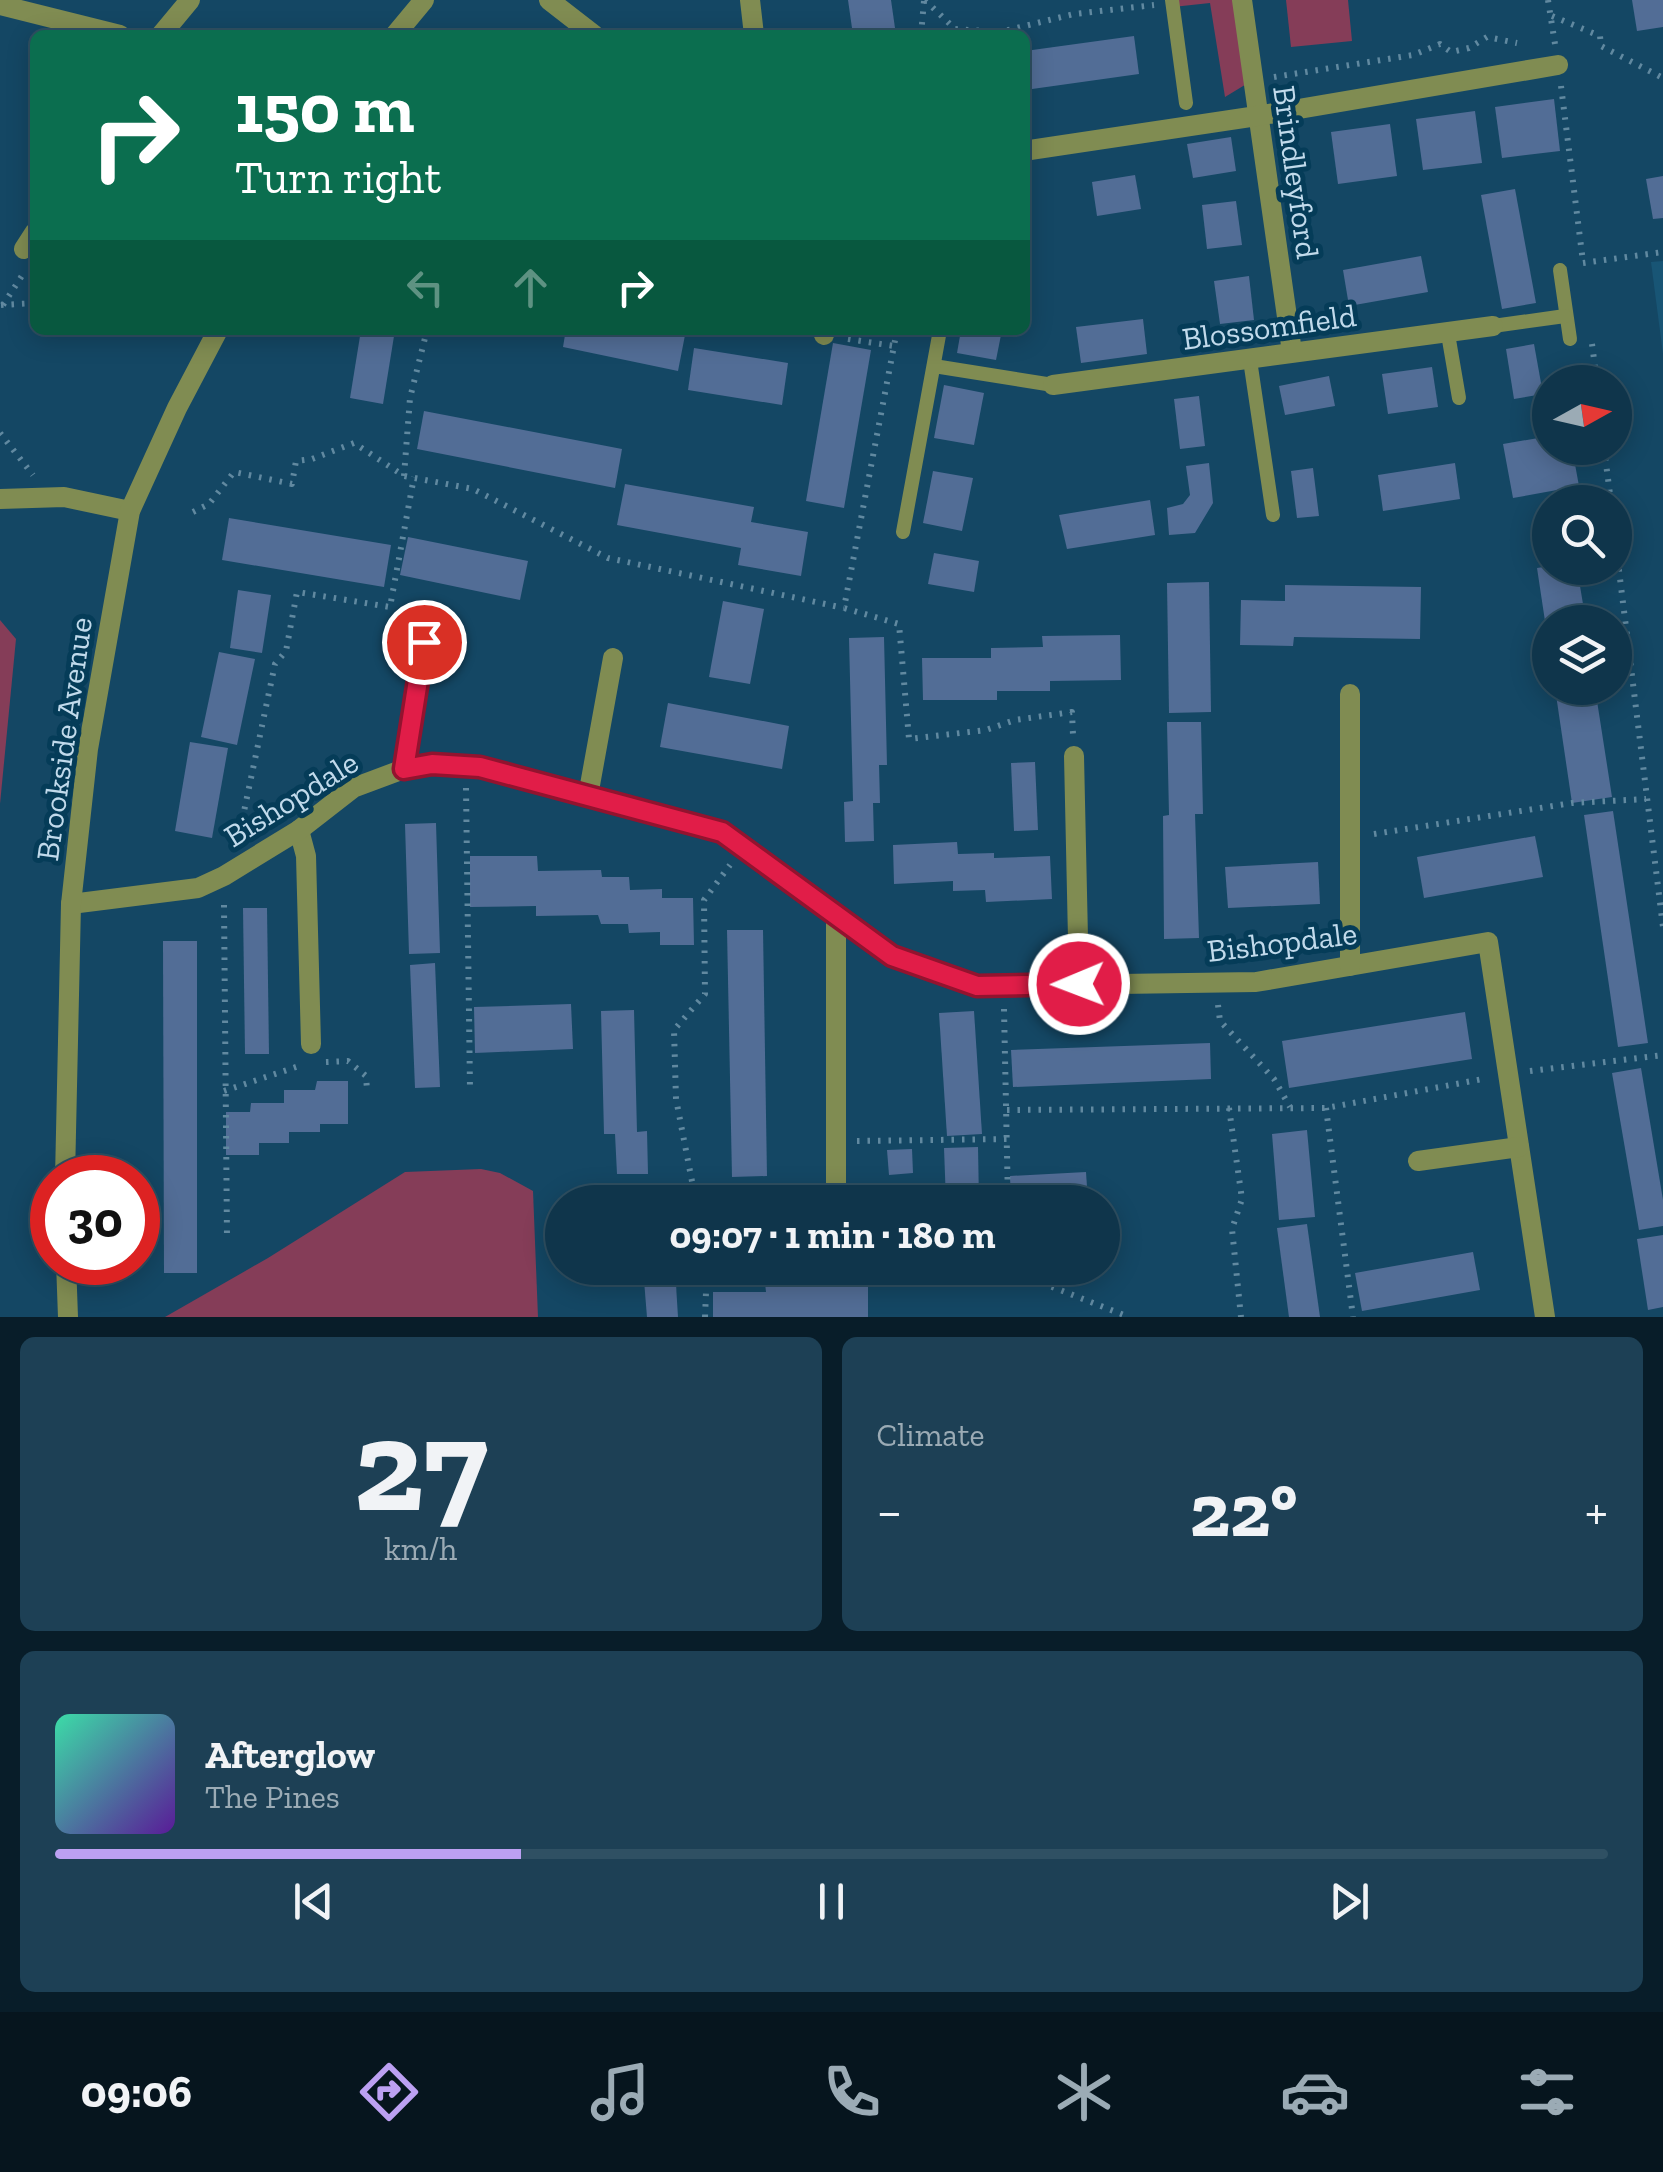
<!DOCTYPE html>
<meta charset="utf-8">
<style>
body{margin:0;font-family:"Zilla Slab",serif;background:#1d4055;color:#f1f3f6;height:100vh;display:flex;flex-direction:column;font-size:38px;white-space:nowrap}
*{box-sizing:border-box;margin:0}
p{font-size:32px;color:#9babb5}
.icon{flex:none;width:55px;height:55px;fill:none;stroke:currentColor;stroke-width:2;stroke-linecap:round;stroke-linejoin:round}
.map{position:relative;height:1317px;overflow:hidden}
.drawer{display:flex;flex-direction:column;gap:20px;padding:20px;background:#081d29;flex:1}
.drawer>*{flex:none}
.hud{position:absolute;left:30px;top:30px;width:1000px;height:305px;border-radius:15px;box-shadow:0 5px 25px #0003,0 0 0 2px #2f5063;background:#0b6e4f;color:#fff;overflow:hidden}
.needle{width:65px;rotate:82deg}
.controls{position:absolute;left:1532px;top:365px;display:grid;gap:20px}
.controls a{display:grid;place-items:center;width:100px;height:100px;border-radius:50%;background:#0f354b;box-shadow:0 5px 25px #0003,0 0 0 2px #2f5063;font-size:50px}
.speed{position:absolute;left:30px;top:1155px;display:flex;gap:20px;font-size:50px;font-weight:700;text-align:center}
.speed>*{display:grid;place-content:center;width:130px;height:130px;border-radius:50%;background:#0f354b;box-shadow:0 5px 25px #0003,0 0 0 2px #2f5063;line-height:1}
.speed .limit{border:15px solid #d22;background:#fff;color:#111}
.pin{position:absolute;display:grid;place-items:center;width:85px;height:85px;color:#fff;margin:-42px;border:5px solid #fff;border-radius:50%;box-shadow:0 2px 10px #0007}
.me{position:absolute;width:110px;margin:-55px;rotate:269deg;stroke-linejoin:round;filter:drop-shadow(0 0 8px #0008)}
.turn{display:flex;align-items:center;gap:35px;height:210px;padding:0 40px;font-size:45px}
.turn .icon{width:130px;height:130px;stroke-width:2.5}
.turn b{display:block;font-size:70px;line-height:85px}
.lanes{display:flex;align-items:center;height:95px;padding:0 40px;background:#0003;justify-content:center;gap:50px;direction:ltr}
.lanes .off{opacity:.35}
.big{font-size:75px;font-weight:800;line-height:1.1}
.drawer .widget{flex:1;display:flex;flex-direction:column;justify-content:center;gap:15px;min-width:0;padding:0 35px;border-radius:15px;background:#1d4055}
.drawer .dial{align-items:center;gap:0}
.dial b{font-size:130px;line-height:1}
.song{display:flex;align-items:center;gap:30px}
.cover{width:120px;height:120px;border-radius:15px;background:linear-gradient(135deg,hsl(160 70% 55%),hsl(270 70% 35%))}
.played{height:10px;border-radius:5px;background:linear-gradient(90deg,#bca0f2 30%,#2f5063 30%)}
.keys{display:flex;justify-content:space-around;direction:ltr}
.heat{display:flex;justify-content:space-between;align-items:center;font-size:55px;direction:ltr}
.drawer .tiles{flex:1;display:grid;gap:20px;grid-template-columns:1fr 1fr}
.widget:last-child{grid-column:span 2}
.trip{position:absolute;left:545px;top:1185px;width:575px;height:100px;border-radius:50px;background:#0f354b;box-shadow:0 5px 25px #0003,0 0 0 2px #2f5063;font-weight:800;line-height:100px;text-align:center}
.tab-bar{display:flex;height:160px;justify-content:space-around;align-items:center;background:#06151e;color:#9babb5}
.tab-bar .icon{width:70px;height:70px}
.tab-bar .selected{color:#bca0f2}
.tab-bar b{font-size:45px;color:#f1f3f6}
.map>svg:first-child{display:block}
.built{fill:#185575}
.green{fill:#853d58}
.building{fill:#526d96}
.lines{fill:none;stroke-linecap:round;stroke-linejoin:round}
.path{stroke:#6189a0;stroke-width:6;stroke-dasharray:2.5 8;stroke-linecap:butt}
.service{stroke:#808c52;stroke-width:14}
.minor{stroke:#808c52;stroke-width:20}
.tertiary{stroke:#808c52;stroke-width:20}
.route-casing{stroke:#92132f;stroke-width:25}
.route{stroke:#e11d48;stroke-width:18}
.labels{text-anchor:middle;stroke-width:10;stroke-linejoin:round;paint-order:stroke}
.street-label{font-size:32px;fill:#c1daeb;stroke:#053c58}
</style>
<div class="map">
<svg width="1663" height="1317" viewBox="0 0 1663 1317">
<rect width="100%" height="100%" fill="#144764"/>
<polygon class="built" points="1663,261 1663,354 1651,262"/>
<g class="green">
<polygon points="1172,0 1242,0 1253,80 1225,97 1210,3 1173,7"/>
<polygon points="1286,0 1348,0 1352,41 1291,47"/>
<polygon points="0,620 16,639 0,804"/>
<polygon points="481,1169 500,1173 533,1191 538,1317 165,1317 268,1258 405,1172"/>
</g>
<g class="building">
<polygon points="848,0 891,0 896,35 853,35"/>
<polygon points="1632,0 1663,0 1663,27 1637,31"/>
<polygon points="1134,36 1139,74 1025,90 1025,51"/>
<polygon points="1554,99 1560,151 1502,158 1495,107"/>
<polygon points="1475,111 1482,163 1423,170 1416,119"/>
<polygon points="1390,124 1397,176 1338,184 1331,132"/>
<polygon points="1231,137 1236,171 1193,178 1187,144"/>
<polygon points="1135,175 1141,209 1097,216 1092,182"/>
<polygon points="1663,176 1663,218 1653,219 1646,179"/>
<polygon points="1515,189 1536,303 1502,309 1481,195"/>
<polygon points="1236,201 1242,245 1207,249 1202,205"/>
<polygon points="1421,256 1428,292 1349,306 1343,270"/>
<polygon points="1249,276 1254,320 1220,324 1214,281"/>
<polygon points="1143,319 1147,354 1081,363 1076,327"/>
<polygon points="361,330 395,330 383,404 350,398"/>
<polygon points="551,330 686,330 678,371 563,347 565,335"/>
<polygon points="961,330 1002,330 996,360 957,353"/>
<polygon points="833,343 871,350 844,508 806,501"/>
<polygon points="1534,344 1543,394 1514,399 1506,349"/>
<polygon points="694,348 788,363 782,405 688,390"/>
<polygon points="1432,367 1438,407 1388,414 1382,374"/>
<polygon points="1329,376 1335,406 1285,415 1279,386"/>
<polygon points="944,385 984,393 974,445 934,438"/>
<polygon points="1199,396 1205,446 1180,449 1174,399"/>
<polygon points="424,411 622,449 615,488 417,449"/>
<polygon points="1550,436 1550,448 1572,448 1579,486 1513,498 1503,444"/>
<polygon points="1209,463 1213,503 1195,533 1169,535 1167,508 1183,504 1190,495 1186,466"/>
<polygon points="1455,463 1460,499 1383,511 1378,475"/>
<polygon points="1313,468 1319,516 1297,518 1291,471"/>
<polygon points="933,471 973,478 962,531 923,523"/>
<polygon points="625,484 754,507 751,522 808,532 801,576 738,565 741,548 617,525"/>
<polygon points="1150,500 1155,535 1067,549 1059,515"/>
<polygon points="229,518 391,545 384,587 222,560"/>
<polygon points="408,537 528,561 520,600 400,575"/>
<polygon points="934,553 979,561 974,592 928,584"/>
<polygon points="1550,566 1577,568 1586,622 1550,622 1548,641 1537,568"/>
<polygon points="1209,582 1211,712 1169,713 1167,583"/>
<polygon points="1285,585 1421,587 1420,639 1294,637 1293,646 1240,645 1241,600 1285,601"/>
<polygon points="238,590 271,595 262,653 230,648"/>
<polygon points="723,601 764,609 750,684 709,677"/>
<polygon points="1120,635 1121,680 1050,681 1050,691 997,691 997,700 923,700 922,658 991,658 991,648 1043,647 1042,636"/>
<polygon points="884,637 887,765 879,765 880,803 873,803 874,841 845,842 844,802 853,801 849,638"/>
<polygon points="219,652 255,659 237,745 201,737"/>
<polygon points="1555,688 1595,688 1612,797 1572,803"/>
<polygon points="668,703 789,726 782,769 660,747"/>
<polygon points="1167,722 1201,722 1203,814 1195,814 1199,938 1164,939 1163,816 1169,815"/>
<polygon points="190,742 228,748 212,838 175,831"/>
<polygon points="1035,762 1038,830 1014,831 1011,763"/>
<polygon points="1613,811 1648,1043 1618,1047 1584,815"/>
<polygon points="436,823 440,953 409,954 405,824"/>
<polygon points="1535,836 1543,877 1424,898 1417,857"/>
<polygon points="957,842 958,854 994,853 994,858 1050,856 1052,899 986,902 985,890 953,891 953,881 894,884 893,845"/>
<polygon points="470,856 537,856 538,871 601,870 602,877 629,877 630,890 662,889 662,898 693,898 694,945 660,945 660,932 629,933 628,924 601,924 598,915 536,916 536,906 470,907"/>
<polygon points="1318,862 1320,904 1228,908 1225,867"/>
<polygon points="243,908 267,908 269,1054 245,1054"/>
<polygon points="727,930 763,930 767,1176 732,1177"/>
<polygon points="163,941 197,941 197,1273 164,1273"/>
<polygon points="435,963 440,1087 415,1088 410,965"/>
<polygon points="571,1004 573,1049 475,1053 474,1007"/>
<polygon points="634,1010 637,1132 647,1131 648,1174 617,1174 615,1134 604,1134 601,1011"/>
<polygon points="974,1011 982,1134 947,1136 939,1013"/>
<polygon points="1465,1012 1472,1059 1289,1088 1282,1041"/>
<polygon points="1210,1043 1211,1079 1013,1087 1011,1050"/>
<polygon points="1641,1068 1663,1200 1663,1226 1639,1230 1612,1073"/>
<polygon points="317,1081 348,1081 348,1124 320,1124 320,1132 289,1132 289,1143 259,1143 259,1155 226,1155 226,1112 250,1112 251,1103 284,1103 284,1090 315,1090"/>
<polygon points="1307,1130 1315,1217 1279,1220 1272,1134"/>
<polygon points="978,1147 979,1202 946,1202 944,1148"/>
<polygon points="912,1149 913,1173 889,1175 887,1150"/>
<polygon points="1086,1172 1088,1202 1011,1202 1010,1176"/>
<polygon points="669,1185 671,1202 639,1202 637,1187"/>
<polygon points="1307,1224 1320,1317 1289,1317 1277,1228"/>
<polygon points="1663,1235 1663,1307 1648,1310 1637,1239"/>
<polygon points="1473,1252 1480,1290 1362,1311 1355,1273"/>
<polygon points="643,1268 675,1268 678,1317 647,1317"/>
<polygon points="947,1268 981,1268 981,1273 947,1274"/>
<polygon points="868,1282 868,1317 713,1317 713,1292 766,1292 765,1283"/>
</g>
<g class="lines">
<g class="path">
<polyline points="925,0 955,29 1000,32 1074,14 1154,5"/>
<polyline points="1548,0 1555,44"/>
<polyline points="1552,16 1600,36 1601,46 1663,78"/>
<polyline points="921,35 924,1"/>
<polyline points="1274,77 1413,55 1440,44 1451,52 1469,48 1487,37 1517,43"/>
<polyline points="1561,86 1583,262"/>
<polyline points="1583,263 1663,252"/>
<polyline points="1,305 35,303"/>
<polyline points="3,305 25,271"/>
<polyline points="897,330 844,608 899,624 909,739 986,730 1015,720 1072,712 1073,735"/>
<polyline points="848,339 894,346"/>
<polyline points="1592,344 1597,382"/>
<polyline points="0,433 33,475"/>
<polyline points="1604,448 1611,502"/>
<polyline points="404,476 410,398 427,330"/>
<polyline points="193,512 209,504 234,472 292,484 296,461 312,459 354,443 404,476 473,489 608,558 844,608"/>
<polyline points="1615,538 1663,927"/>
<polyline points="466,788 470,1089"/>
<polyline points="1374,834 1572,803 1646,799"/>
<polyline points="238,840 275,664 286,651 297,592 390,607 414,477"/>
<polyline points="224,905 227,1237"/>
<polyline points="1218,1005 1220,1021 1274,1079 1290,1107"/>
<polyline points="1004,1009 1008,1202"/>
<polyline points="326,1062 348,1061 366,1076 367,1090"/>
<polyline points="1530,1071 1663,1055"/>
<polyline points="224,1091 299,1066"/>
<polyline points="1229,1108 1242,1199 1232,1229 1241,1317"/>
<polyline points="1326,1108 1353,1317"/>
<polyline points="1007,1110 1326,1108 1483,1079"/>
<polyline points="857,1141 1007,1139"/>
<polyline points="694,1191 750,1189"/>
<polyline points="696,1202 676,1099 674,1030 705,994 704,900 730,865"/>
<polyline points="901,1268 929,1281 1009,1270 1129,1317"/>
<polyline points="705,1317 707,1268"/>
</g>
<g class="service">
<polyline points="1172,0 1186,103"/>
<polyline points="1560,270 1570,339"/>
<polyline points="1493,326 1565,316"/>
<polyline points="1448,334 1459,398"/>
<polyline points="1250,360 1273,515"/>
<polyline points="934,366 1053,385"/>
<polyline points="903,532 940,330"/>
</g>
<g class="minor">
<polyline points="549,0 594,35"/>
<polyline points="750,0 754,35"/>
<polyline points="1242,0 1292,352"/>
<polyline points="0,5 120,35"/>
<polyline points="161,35 190,0"/>
<polyline points="1030,150 1257,116 1558,65"/>
<polyline points="24,249 35,232"/>
<polyline points="824,335 825,330"/>
<polyline points="1053,385 1493,326"/>
<polyline points="1074,756 1079,984"/>
<polyline points="404,769 424,642"/>
<polyline points="588,796 613,658"/>
<polyline points="299,830 306,856 311,1044"/>
<polyline points="71,904 198,888 224,876 299,830 353,788 404,769 432,764 480,767 722,832 892,956 977,986 1256,982 1488,942 1545,1317"/>
<polyline points="1350,966 1350,694"/>
<polyline points="1418,1161 1519,1147"/>
<polyline points="836,1186 836,914"/>
</g>
<g class="tertiary">
<polyline points="395,35 424,0"/>
<polyline points="0,499 64,497 130,511"/>
<polyline points="65,1178 71,904 88,749 130,511 177,408 218,330"/>
<polyline points="66,1262 68,1317"/>
</g>
</g>
<g class="lines">
<g class="route-casing">
<polyline id="route" points="424,642 404,769 432,764 480,767 722,832 892,956 977,986 1079,984"/>
</g>
<use href="#route" class="route"/>
</g>
<g class="labels">
<g class="street-label">
<text transform="translate(1296 172) rotate(82)" y="11">Brindleyford</text>
<text transform="translate(1269 327) rotate(-8)" y="11">Blossomfield</text>
<text transform="translate(64 739) rotate(-82)" y="11">Brookside Avenue</text>
<text transform="translate(291 799) rotate(-32)" y="11">Bishopdale</text>
<text transform="translate(1282 942) rotate(-7)" y="11">Bishopdale</text>
</g>
</g>
</svg>
<div class="controls">
<a><svg class="needle" viewBox="-14 -14 28 28"><path d="M0-13l5 13h-10z" fill="#e53935"/><path d="M0 13l5-13h-10z" fill="#9babb5"/></svg></a>
<a><svg class="icon" aria-label="search" viewBox="0 0 24 24"><circle cx="10" cy="10" r="6"/><path d="M15 15l6 6"/></svg></a>
<a><svg class="icon" aria-label="layers" viewBox="0 0 24 24"><path d="M12 4l9 5-9 5-9-5zM3 14l9 5 9-5"/></svg></a>
</div>
<div class="speed"><div class="limit">30</div></div>
<div class="pin" style="left:424px;top:642px;background:#d93025"><svg class="icon" aria-label="arrive" viewBox="0 0 24 24"><path d="M6 21V4h12l-3 4 3 4H6"/></svg></div>
<svg class="me" style="left:1079px;top:984px" viewBox="-20 -20 40 40"><circle r="17" fill="#e11d48" stroke="#fff" stroke-width="3"/><path d="M0-11L8 9 0 5-8 9z" fill="#fff"/></svg>
<div class="trip">09:07 · 1 min · 180 m</div>
<div class="hud">
<div class="turn"><svg class="icon" aria-label="right" viewBox="0 0 24 24"><path d="M7 20v-9h11M14 6l5 5-5 5"/></svg><div><b>150 m</b>Turn right</div></div>
<div class="lanes"><svg class="icon off" aria-label="left" viewBox="0 0 24 24"><path d="M17 20v-9H6M10 6l-5 5 5 5"/></svg><svg class="icon off" aria-label="ahead" viewBox="0 0 24 24"><path d="M12 20V5M6 11l6-6 6 6"/></svg><svg class="icon" aria-label="right" viewBox="0 0 24 24"><path d="M7 20v-9h11M14 6l5 5-5 5"/></svg></div>
</div>
</div>
<section class="drawer">
<div class="tiles">
<div class="widget dial"><b>27</b><p>km/h</p></div>
<div class="widget"><p>Climate</p>
<div class="heat"><a>−</a><b class="big">22°</b><a>+</a></div>
</div>
<div class="widget">
<div class="song"><i class="cover"></i><div><b>Afterglow</b><p>The Pines</p></div></div>
<div class="played"></div>
<div class="keys"><svg class="icon" aria-label="previous" viewBox="0 0 24 24"><path d="M18 5L8 12l10 7zM5 5v14"/></svg><svg class="icon" aria-label="pause" viewBox="0 0 24 24"><path d="M8 5v14M16 5v14"/></svg><svg class="icon" aria-label="next" viewBox="0 0 24 24"><path d="M6 5l10 7-10 7zM19 5v14"/></svg></div>
</div>
</div>
</section>
<nav class="tab-bar">
<b>09:06</b>
<svg class="icon selected" aria-label="directions" viewBox="0 0 24 24"><path d="M12 3l9 9-9 9-9-9zM9 14v-3h6M13 9l2 2-2 2"/></svg>
<svg class="icon" aria-label="music" viewBox="0 0 24 24"><path d="M9 18V5l10-2v13"/><circle cx="6" cy="18" r="3"/><circle cx="16" cy="16" r="3"/></svg>
<svg class="icon" aria-label="phone" viewBox="0 0 24 24"><path d="M5 4h4l2 5-3 2q2 4 5 5l2-3 5 2v4C11 20 4 13 5 4z"/></svg>
<svg class="icon" aria-label="climate" viewBox="0 0 24 24"><path d="M12 3v18M4 7l16 10M4 17L20 7"/></svg>
<svg class="icon" aria-label="car" viewBox="0 0 24 24"><path d="M5 17H2v-5l4-1 3-4h7l3 4 3 1v5h-3M9 17h6M6 11h13"/><circle cx="7" cy="17" r="2"/><circle cx="17" cy="17" r="2"/></svg>
<svg class="icon" aria-label="filters" viewBox="0 0 24 24"><path d="M4 7h16M4 17h16"/><circle cx="9" cy="7" r="2"/><circle cx="15" cy="17" r="2"/></svg>
</nav>
